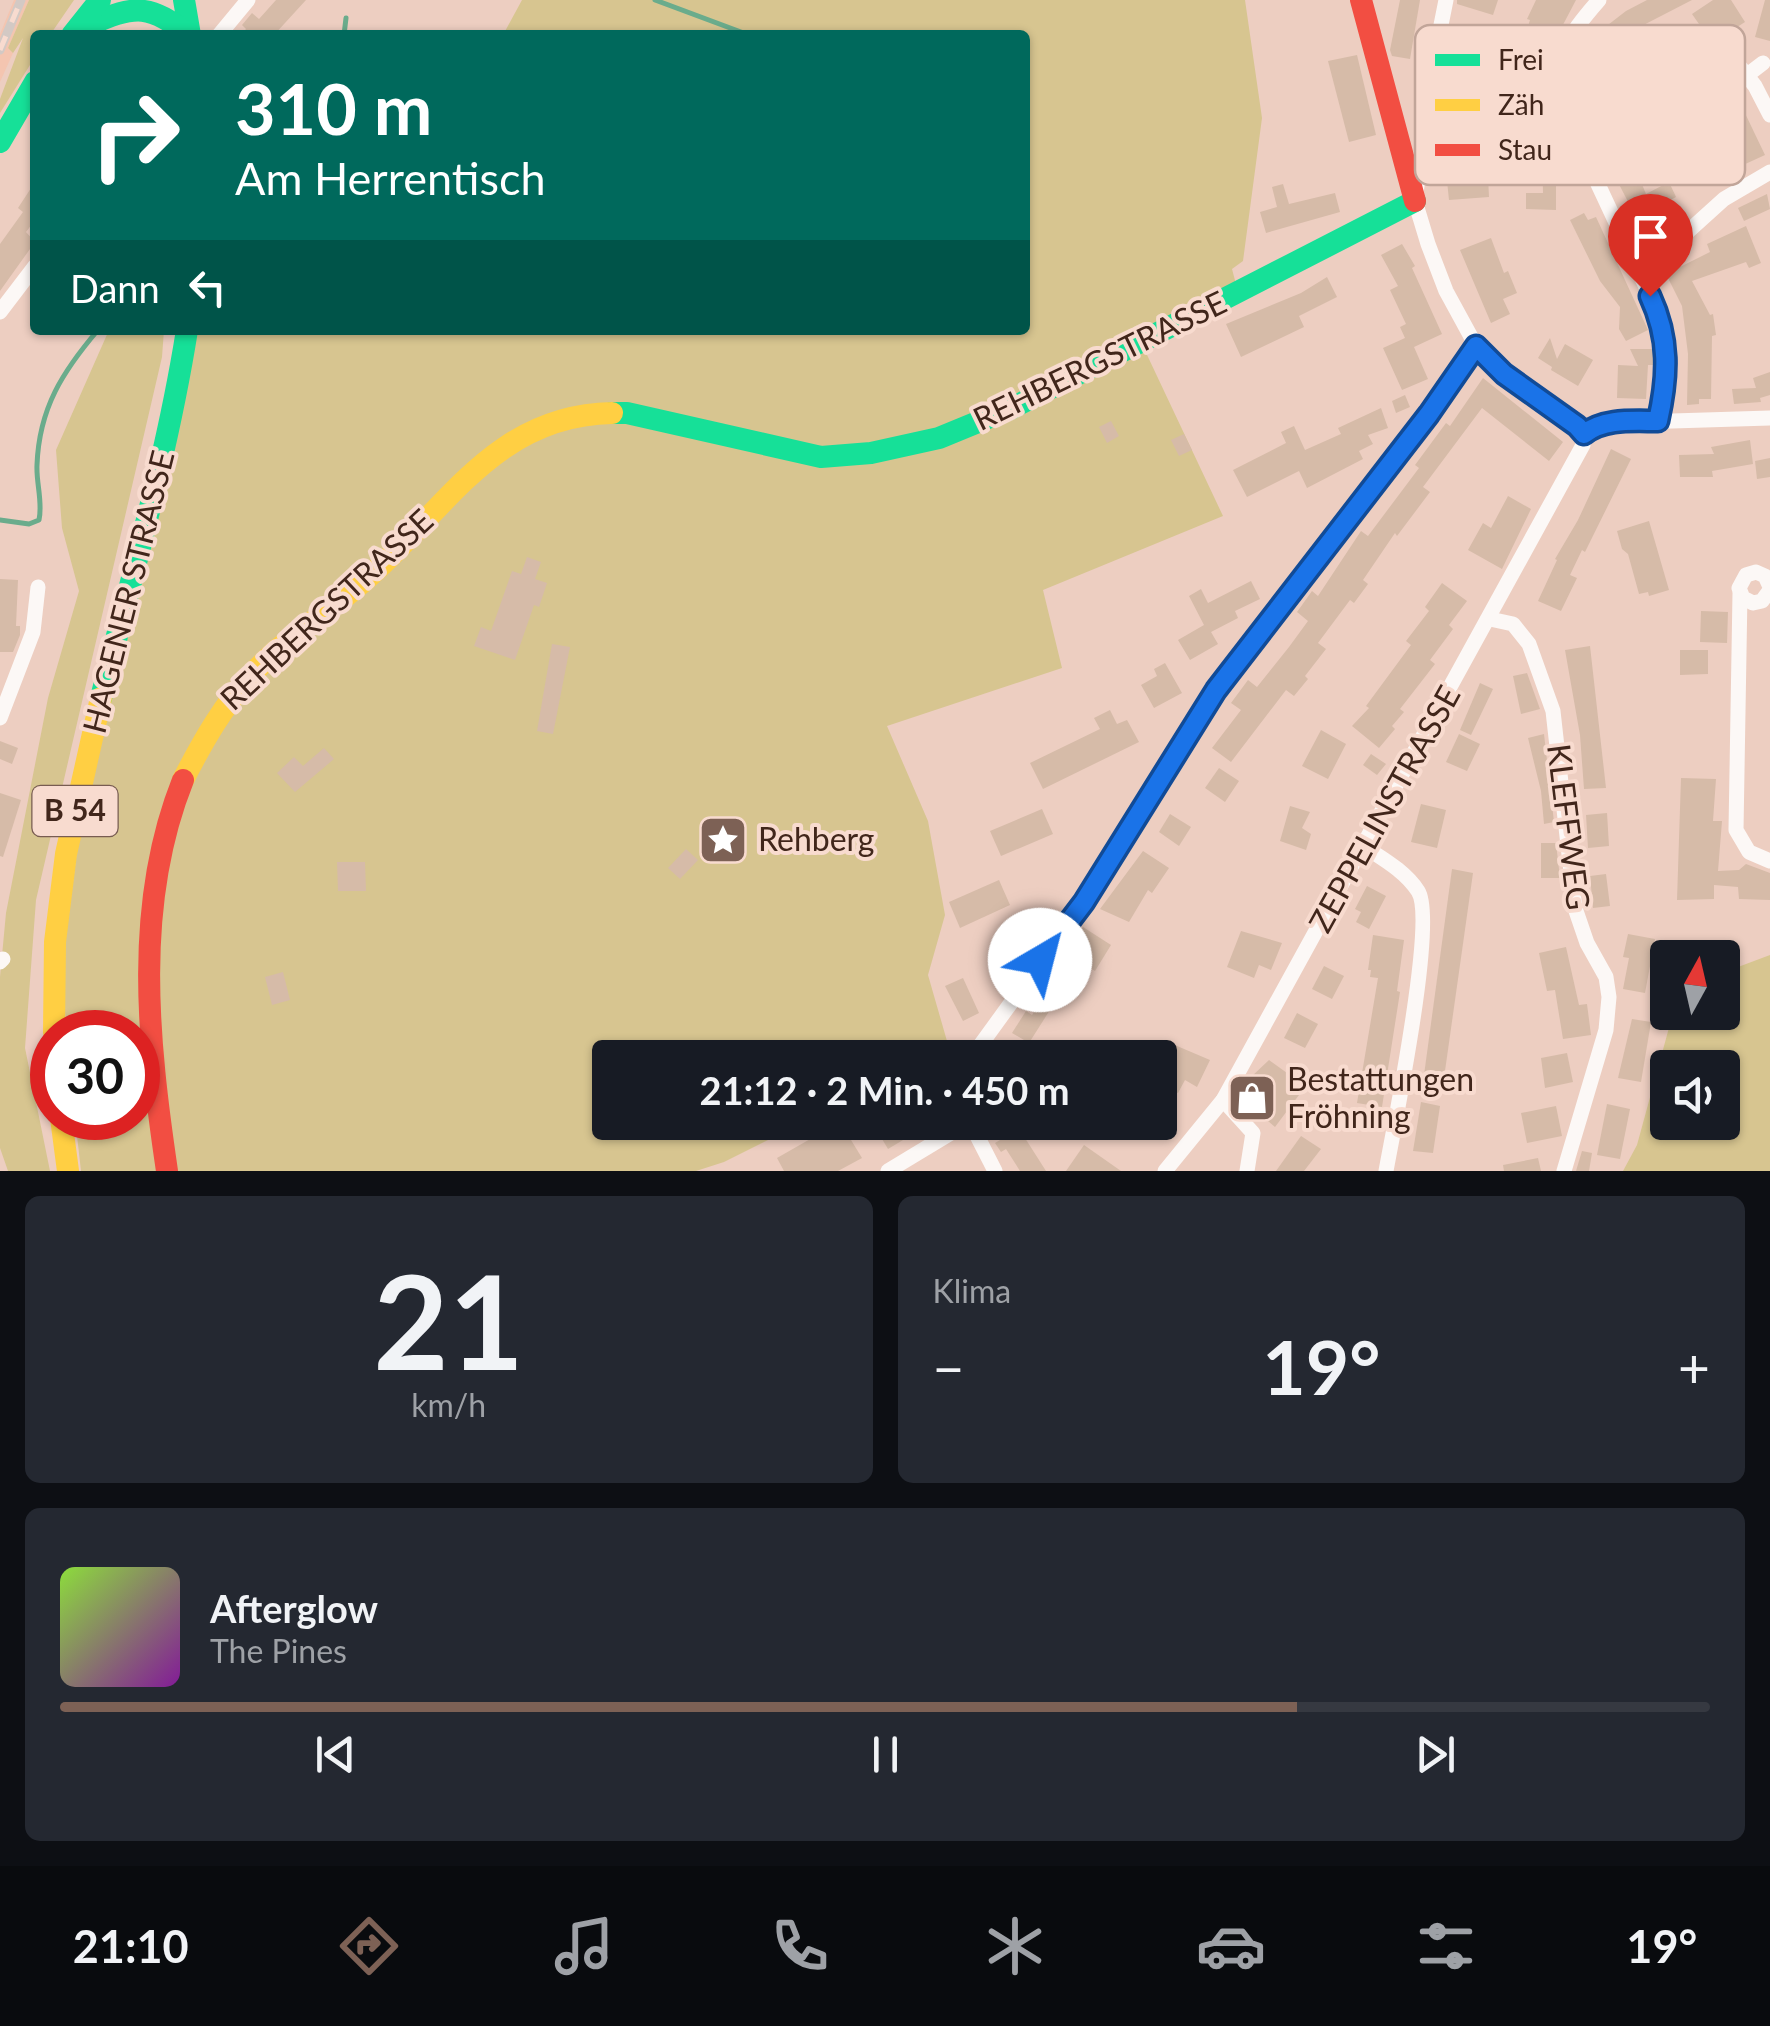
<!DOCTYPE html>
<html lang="de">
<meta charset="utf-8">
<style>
body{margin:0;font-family:Lato,sans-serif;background:#242831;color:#f1f3f6;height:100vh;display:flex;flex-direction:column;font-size:38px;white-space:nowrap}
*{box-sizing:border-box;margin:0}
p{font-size:32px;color:#9ea1a6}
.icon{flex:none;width:55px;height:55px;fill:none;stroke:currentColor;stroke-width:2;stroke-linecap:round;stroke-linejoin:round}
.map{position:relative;height:1171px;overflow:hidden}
.side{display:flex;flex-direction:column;gap:25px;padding:25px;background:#0d0f14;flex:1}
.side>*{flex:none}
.guide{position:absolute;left:30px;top:30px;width:1000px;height:305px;border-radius:10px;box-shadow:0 2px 8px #0004;background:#00695c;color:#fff;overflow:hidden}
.needle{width:65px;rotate:8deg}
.fabs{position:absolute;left:1650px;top:940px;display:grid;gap:20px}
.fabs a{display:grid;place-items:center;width:90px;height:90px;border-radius:10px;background:#171b24;box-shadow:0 2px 8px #0004;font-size:50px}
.speed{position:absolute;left:30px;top:1010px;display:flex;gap:20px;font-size:50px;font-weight:700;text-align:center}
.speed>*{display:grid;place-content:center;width:130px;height:130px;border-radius:50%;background:#171b24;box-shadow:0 2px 8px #0004;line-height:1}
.speed .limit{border:15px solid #d22;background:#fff;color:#111}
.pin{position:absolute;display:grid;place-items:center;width:85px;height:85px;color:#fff;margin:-102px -42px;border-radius:50% 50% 50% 0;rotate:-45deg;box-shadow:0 0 10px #0007}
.pin .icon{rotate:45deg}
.me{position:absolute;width:110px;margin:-55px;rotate:37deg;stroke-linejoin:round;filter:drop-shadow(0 0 8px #0008)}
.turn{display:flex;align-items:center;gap:35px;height:210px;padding:0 40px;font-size:45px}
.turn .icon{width:130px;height:130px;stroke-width:2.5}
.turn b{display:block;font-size:70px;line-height:85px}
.then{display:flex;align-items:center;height:95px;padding:0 40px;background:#0003;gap:20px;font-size:38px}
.big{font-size:75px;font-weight:700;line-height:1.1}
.side .tile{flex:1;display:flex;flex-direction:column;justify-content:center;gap:15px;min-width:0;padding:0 35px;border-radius:15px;background:#242831}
.side .dial{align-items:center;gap:0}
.dial b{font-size:130px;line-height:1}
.song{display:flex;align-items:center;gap:30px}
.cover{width:120px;height:120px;border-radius:15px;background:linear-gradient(135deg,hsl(90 70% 55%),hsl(290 70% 35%))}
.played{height:10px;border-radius:5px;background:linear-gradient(90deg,#7d6155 75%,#363941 75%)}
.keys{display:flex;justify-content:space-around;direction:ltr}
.heat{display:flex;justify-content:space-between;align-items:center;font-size:55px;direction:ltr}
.side .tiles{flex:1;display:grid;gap:25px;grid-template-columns:1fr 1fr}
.tile:last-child{grid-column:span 2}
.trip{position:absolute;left:592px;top:1040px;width:585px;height:100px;border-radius:10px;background:#171b24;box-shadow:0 2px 8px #0004;font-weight:700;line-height:100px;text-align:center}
.tabs{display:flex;height:160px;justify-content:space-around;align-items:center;background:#090b0e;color:#9ea1a6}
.tabs .icon{width:70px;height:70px}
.tabs .on{color:#7d6155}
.tabs b{font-size:45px;color:#f1f3f6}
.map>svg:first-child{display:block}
.built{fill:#f4c5b0}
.green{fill:#d7c590;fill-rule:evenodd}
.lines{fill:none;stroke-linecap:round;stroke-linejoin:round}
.stream{stroke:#6aac8c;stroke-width:5}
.building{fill:#d6bba8}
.street{stroke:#fcf8f6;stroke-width:15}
.fast{stroke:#16e098;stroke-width:22}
.slow{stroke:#ffcf43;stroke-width:22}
.jam{stroke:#f24e42;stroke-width:22}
.rail-casing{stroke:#d3c9c4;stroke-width:9}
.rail{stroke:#f8dbcf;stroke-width:5;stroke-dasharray:15;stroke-linecap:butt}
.route-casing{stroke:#114b97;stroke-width:25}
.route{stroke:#1a73e8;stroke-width:18}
.labels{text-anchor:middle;stroke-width:8;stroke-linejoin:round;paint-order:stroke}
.shield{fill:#f8dbcf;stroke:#785c51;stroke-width:2.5}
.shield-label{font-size:30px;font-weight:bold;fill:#41261b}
.street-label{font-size:32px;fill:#41261b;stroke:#f8dbcf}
.poi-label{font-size:32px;fill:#41261b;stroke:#f8dbcf;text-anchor:start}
.key{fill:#f8dbcf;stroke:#c1a599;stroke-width:2.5}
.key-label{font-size:28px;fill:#41261b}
</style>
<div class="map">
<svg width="1770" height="1171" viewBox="0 0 1770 1171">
<rect width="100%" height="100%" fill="#edcec1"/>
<polygon class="built" points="14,0 29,0 8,48 13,53 0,82 0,34"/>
<g class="green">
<polygon points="29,0 74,0 50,35 35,35 35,57 0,113 0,99 23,38 13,53 8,48"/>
<polygon points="522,0 1245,0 1262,118 1243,261 1232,269 1237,288 1140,340 1223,516 1043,590 1062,668 887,726 928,821 945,915 928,975 949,1048 930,1058 610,1058 610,1122 802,1123 724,1162 696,1171 81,1171 75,1118 138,1118 138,1032 67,1032 61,974 86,782 198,330 1025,330 1025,35 503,35"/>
<polygon points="109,330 164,330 162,357 36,900 25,1048 50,1171 8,1171 0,1148 0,977 6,913 48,698 79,591 62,528 56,450"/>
<path d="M1770,955V1171H1623L1637,1145L1673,1013L1722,1012L1723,1005L1731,1004L1730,970ZM1668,1068H1722V1122H1668Z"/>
</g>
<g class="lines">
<g class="stream">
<polyline points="655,0 749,35"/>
<polyline points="344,35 346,18"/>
<path d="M0,520L29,524L39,520C43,502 36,483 37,465C39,408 63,371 98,330"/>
</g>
</g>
<g class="building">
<polygon points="276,0 306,0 274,35 241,35 246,29 242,25 252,13 259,19"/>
<polygon points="1400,0 1420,0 1410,59 1392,56 1390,50"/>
<polygon points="1457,0 1498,0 1493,15 1457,4"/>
<polygon points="1536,0 1576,0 1555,40 1536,100 1540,101 1539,122 1517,120 1518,103 1483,97 1481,109 1472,108 1470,116 1453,114 1459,69 1452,68 1456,44 1482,48 1480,62 1515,67 1530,20 1527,19"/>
<polygon points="1647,0 1692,0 1630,32 1631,34 1622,40 1597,89 1578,79 1604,28 1626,11"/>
<polygon points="1713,0 1731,0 1745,22 1717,40 1712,49 1717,56 1703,65 1683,35 1699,24 1692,14"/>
<polygon points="1765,0 1770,0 1770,41 1755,37"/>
<polygon points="1357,55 1376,135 1349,142 1328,61"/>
<polygon points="1731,84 1765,155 1719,176 1714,162 1730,155 1712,113 1709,115 1700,99"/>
<polygon points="1614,96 1628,127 1632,124 1641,140 1627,148 1646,194 1669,182 1676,197 1665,203 1677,226 1648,241 1598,143 1602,141 1587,107"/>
<polygon points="1571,152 1573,182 1556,183 1556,210 1526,209 1526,193 1543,193 1542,153"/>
<polygon points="1446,171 1467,171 1466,176 1488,177 1489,197 1449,200"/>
<polygon points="35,182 35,220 26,232 35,242 0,291 0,244 23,212 18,208"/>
<polygon points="1283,184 1289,204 1335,193 1340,212 1266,233 1260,212 1277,207 1272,187"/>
<polygon points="1767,194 1770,209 1744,221 1738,208"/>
<polygon points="1584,213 1588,220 1596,217 1648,330 1626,341 1619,329 1620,307 1600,281 1570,220"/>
<polygon points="1746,226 1761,263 1749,268 1746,262 1692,281 1710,315 1713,314 1716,335 1712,336 1711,399 1699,399 1699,404 1687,405 1688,354 1682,306 1666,274 1710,252 1707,244"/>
<polygon points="1491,238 1504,273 1508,271 1517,293 1503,299 1510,314 1491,323 1460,250"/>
<polygon points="1402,244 1415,266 1412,268 1442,334 1414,347 1428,379 1402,390 1383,348 1405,338 1400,327 1406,324 1390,290 1398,286 1381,255"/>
<polygon points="1327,277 1337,297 1299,316 1304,327 1241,357 1226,324 1301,293"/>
<polygon points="1550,338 1557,359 1565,344 1593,360 1578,386 1551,370 1552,367 1538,358"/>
<polygon points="1630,349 1653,349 1653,365 1648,365 1646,399 1617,398 1618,365 1638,366"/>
<polygon points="1770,372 1770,395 1760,398 1761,402 1734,404 1732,389 1756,388 1753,378"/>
<polygon points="1483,378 1563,442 1549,461 1482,408 1423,487 1430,492 1397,536 1395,533 1363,580 1368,584 1354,603 1350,600 1318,643 1326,649 1305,676 1308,679 1294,696 1286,690 1231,762 1212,748 1241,710 1231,703 1248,680 1257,687 1289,647 1308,621 1297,612 1312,591 1318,596 1361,531 1368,536 1419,468 1415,465 1446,423 1450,426"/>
<polygon points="1405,395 1410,407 1396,413 1392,401"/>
<polygon points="1381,408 1388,428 1368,435 1373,444 1359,451 1363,459 1307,488 1299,471 1247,497 1233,470 1286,443 1281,432 1294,426 1305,450 1341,434 1338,428"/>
<polygon points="1111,421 1119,436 1107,443 1099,427"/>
<polygon points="1184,434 1192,450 1179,456 1171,440"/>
<polygon points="1750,440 1753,464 1712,471 1713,477 1680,477 1679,455 1714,454 1711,447"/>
<polygon points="1611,449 1631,459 1585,552 1582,550 1570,575 1577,578 1561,611 1538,601 1557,560 1555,559 1578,520"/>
<polygon points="1770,458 1770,477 1757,479 1755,461"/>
<polygon points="1508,496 1531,509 1502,569 1468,550 1483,523 1491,528"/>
<polygon points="1649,521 1669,590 1649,596 1648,592 1639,594 1628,554 1622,549 1617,531"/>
<polygon points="527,557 541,562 535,579 547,583 539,607 534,605 515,660 474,646 481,627 491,631 512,571 521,574"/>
<polygon points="0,579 18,580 16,626 20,626 20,635 13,652 0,652"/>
<polygon points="1251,581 1260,599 1235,611 1238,618 1211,632 1218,644 1190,660 1178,640 1204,625 1189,596 1201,589 1208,603"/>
<polygon points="1442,583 1467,601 1449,625 1453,629 1430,660 1435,664 1400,709 1404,712 1392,726 1395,729 1379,748 1352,726 1369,708 1366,706 1411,645 1406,641 1429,611 1425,607"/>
<polygon points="1701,611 1728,612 1727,643 1700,642"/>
<polygon points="552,644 570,647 553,734 537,731"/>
<polygon points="1590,646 1606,788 1584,789 1580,735 1565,650"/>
<polygon points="1680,650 1708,650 1708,674 1680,675"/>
<polygon points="1165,663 1182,693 1154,708 1141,685 1157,676 1154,669"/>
<polygon points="1527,673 1540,709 1521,714 1513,676"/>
<polygon points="1480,683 1493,689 1471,735 1460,730"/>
<polygon points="1110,710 1117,724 1127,720 1139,742 1043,789 1030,763 1100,729 1094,718"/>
<polygon points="1321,730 1346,744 1328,779 1302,766"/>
<polygon points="1459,734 1480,744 1467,771 1446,762"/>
<polygon points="1544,734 1554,822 1544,824 1541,791 1528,738"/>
<polygon points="0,741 18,748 12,764 0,759"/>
<polygon points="324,748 334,759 295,792 277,773 294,757 303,766"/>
<polygon points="1371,754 1386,764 1377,775 1363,765"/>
<polygon points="1219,768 1239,781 1225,802 1205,788"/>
<polygon points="1681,778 1716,779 1713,821 1722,821 1718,871 1739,870 1746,864 1770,873 1770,900 1739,899 1738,887 1714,885 1714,899 1677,900"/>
<polygon points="0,793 21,800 3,857 0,856"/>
<polygon points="1421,804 1446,810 1437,848 1411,842"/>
<polygon points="1290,806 1310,812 1302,828 1311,834 1306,850 1280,841"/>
<polygon points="1042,809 1053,834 1001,856 990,831"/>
<polygon points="1607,813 1609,846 1588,848 1586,815"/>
<polygon points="1170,814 1191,827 1179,846 1159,832"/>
<polygon points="1541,843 1556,843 1560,878 1541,878"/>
<polygon points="686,849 698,860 680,879 668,868"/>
<polygon points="1143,851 1169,868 1152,893 1148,890 1129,922 1100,909"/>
<polygon points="337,862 365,862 366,891 338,891"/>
<polygon points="1452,869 1473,873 1444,1078 1424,1075"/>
<polygon points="1606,874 1610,906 1593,908 1590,876"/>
<polygon points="999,880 1010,905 960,928 949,902"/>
<polygon points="1367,886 1386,896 1369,929 1356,922 1361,912 1355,909"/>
<polygon points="1083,927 1111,945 1095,971 1067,953"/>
<polygon points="1241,931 1282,943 1271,970 1259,965 1254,978 1227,967"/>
<polygon points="1628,934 1655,939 1645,993 1623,989 1629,958 1623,957"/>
<polygon points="1373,935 1404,940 1397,991 1400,992 1382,1107 1357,1103 1378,978 1370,977 1371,970 1368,970"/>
<polygon points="1566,947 1579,1005 1587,1004 1591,1035 1563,1039 1555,990 1547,991 1539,953"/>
<polygon points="1324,966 1344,976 1332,999 1312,989"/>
<polygon points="283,972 290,1000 272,1005 265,977"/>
<polygon points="1057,976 1075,988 1063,1007 1055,1002 1029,1043 1012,1033 1026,1011 1032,1015"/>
<polygon points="963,978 979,1013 963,1021 945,986"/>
<polygon points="1297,1013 1318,1024 1305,1048 1284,1038"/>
<polygon points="1632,1019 1651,1022 1641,1082 1618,1078"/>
<polygon points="1170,1043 1210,1060 1197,1087 1185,1080 1178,1093 1160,1083 1160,1061"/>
<polygon points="1567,1053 1573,1082 1545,1088 1541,1058"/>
<polygon points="1269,1060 1294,1078 1288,1086 1299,1095 1275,1127 1243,1099 1249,1091 1246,1089 1251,1077"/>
<polygon points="1421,1102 1440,1106 1433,1153 1413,1151"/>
<polygon points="1607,1104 1630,1109 1620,1159 1597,1155"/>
<polygon points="1556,1106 1562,1136 1527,1143 1521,1113"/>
<polygon points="840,1122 862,1158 838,1171 784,1171 777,1158"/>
<polygon points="872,1122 933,1122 888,1149"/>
<polygon points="1017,1122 1055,1122 1025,1138 1046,1171 1020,1171 1006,1149 1001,1152 995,1143 1020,1128"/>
<polygon points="1301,1136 1321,1149 1304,1171 1276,1171"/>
<polygon points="1084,1145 1121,1171 1066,1171"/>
<polygon points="1582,1151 1592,1153 1589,1171 1576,1171"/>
<polygon points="1538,1158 1541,1171 1504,1171 1503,1165"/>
</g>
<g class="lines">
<g class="street">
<polyline points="1446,0 1432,70 1415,201 1428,244 1446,291 1476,346 1504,374 1577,426 1584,434"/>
<path d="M1599,0C1564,40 1557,54 1562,107L1660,317C1668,354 1666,384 1658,421"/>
<polyline points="219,35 248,0"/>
<polyline points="1725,48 1755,86 1770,115"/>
<polyline points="1746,76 1763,63"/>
<polyline points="1641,274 1724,199 1770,172"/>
<polyline points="0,312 35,266"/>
<polyline points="1584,434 1595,426 1607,423 1770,418"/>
<polyline points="1770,587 1765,576 1756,572 1746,575 1739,588 1743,598 1753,603 1762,601 1770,590"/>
<polyline points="1740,593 1736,830 1749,852 1770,861"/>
<polyline points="1490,619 1513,624 1529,644 1553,711 1575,908 1587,943 1606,977 1609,997 1606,1030 1564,1171"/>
<polyline points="0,718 33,632 38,587"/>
<path d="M1365,847C1383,859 1405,871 1418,891C1437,920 1394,1126 1386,1171"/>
<polyline points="0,962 3,959"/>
<polyline points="971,1058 1084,902 1216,690 1429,414 1476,346"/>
<polyline points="1223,1100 1253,1133 1247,1171"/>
<polyline points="970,1122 995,1171"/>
<polyline points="888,1171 969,1122"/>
<polyline points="1165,1171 1223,1100 1583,445 1584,434"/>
</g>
<g class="fast">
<polyline points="184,0 190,35"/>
<path d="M92,24C135,4 151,5 189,35"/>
<polyline points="72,35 100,0"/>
<polyline points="0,142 35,82"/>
<polyline points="612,413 627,413 821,457 871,453 939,438 1012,408 1415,201"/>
<path d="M101,698C132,575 167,456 187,330"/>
</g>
<g class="slow">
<path d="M183,780C203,741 224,704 254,672C289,635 334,609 372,574C448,506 497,415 612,413"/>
<polyline points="54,1032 55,942 66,854 101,698"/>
<polyline points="61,1118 68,1171"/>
</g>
<g class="jam">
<polyline points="1361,0 1415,201"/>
<path d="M167,1171C148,1042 133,905 183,780"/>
</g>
<g class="rail-casing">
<polyline id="rail" points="0,50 21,0"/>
</g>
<use href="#rail" class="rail"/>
</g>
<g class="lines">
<g class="route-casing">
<path id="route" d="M1040,960L1084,902L1216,690L1429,414L1476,346L1504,374L1577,426L1584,434C1604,418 1633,421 1658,421C1668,376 1670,339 1650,296"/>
</g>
<use href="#route" class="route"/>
</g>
<defs>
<g id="sight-square" transform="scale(2.5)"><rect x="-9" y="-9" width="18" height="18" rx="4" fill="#7d6155" stroke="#f8dbcf"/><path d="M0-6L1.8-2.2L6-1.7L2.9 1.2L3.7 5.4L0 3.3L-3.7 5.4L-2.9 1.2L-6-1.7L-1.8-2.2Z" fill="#fff"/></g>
<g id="shop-square" transform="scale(2.5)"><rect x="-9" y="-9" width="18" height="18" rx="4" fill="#7d6155" stroke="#f8dbcf"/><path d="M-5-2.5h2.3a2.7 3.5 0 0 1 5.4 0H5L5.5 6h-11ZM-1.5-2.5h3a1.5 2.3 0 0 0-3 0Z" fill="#fff"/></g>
</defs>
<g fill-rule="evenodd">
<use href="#sight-square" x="723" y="840"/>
<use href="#shop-square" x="1252" y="1098"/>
</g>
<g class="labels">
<rect class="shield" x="32.5" y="786" width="85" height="50" rx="8"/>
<g class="shield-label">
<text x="75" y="821">B 54</text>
</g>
<g class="street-label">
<text transform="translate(1100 361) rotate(-26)" y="11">REHBERGSTRASSE</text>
<text transform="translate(129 592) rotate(-76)" y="11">HAGENER STRASSE</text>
<text transform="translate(327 610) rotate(-43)" y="11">REHBERGSTRASSE</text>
<text transform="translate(1385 809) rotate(-61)" y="11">ZEPPELINSTRASSE</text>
<text transform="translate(1568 827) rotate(83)" y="11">KLEFFWEG</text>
</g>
<g class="poi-label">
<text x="758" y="851">Rehberg</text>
<text x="1287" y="1091">Bestattungen<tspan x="1287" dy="37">Fröhning</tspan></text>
</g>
</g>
<rect x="1415" y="25" width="330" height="160" rx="15" class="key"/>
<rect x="1435" y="54" width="45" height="12" fill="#16e098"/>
<rect x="1435" y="99" width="45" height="12" fill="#ffcf43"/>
<rect x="1435" y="144" width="45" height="12" fill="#f24e42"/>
<g class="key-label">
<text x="1498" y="70">Frei</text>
<text x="1498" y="115">Zäh</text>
<text x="1498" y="160">Stau</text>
</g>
</svg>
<div class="fabs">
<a><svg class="needle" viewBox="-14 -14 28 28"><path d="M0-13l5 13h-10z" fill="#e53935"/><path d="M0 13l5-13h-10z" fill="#9ea1a6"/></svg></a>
<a><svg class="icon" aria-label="sound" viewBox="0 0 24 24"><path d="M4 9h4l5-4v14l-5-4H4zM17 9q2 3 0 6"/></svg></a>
</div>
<div class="speed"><div class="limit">30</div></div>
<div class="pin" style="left:1650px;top:296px;background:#d93025"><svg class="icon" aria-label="arrive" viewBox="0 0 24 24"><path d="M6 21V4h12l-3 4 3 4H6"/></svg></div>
<svg class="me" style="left:1040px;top:960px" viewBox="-20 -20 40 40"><circle r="19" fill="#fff"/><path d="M0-13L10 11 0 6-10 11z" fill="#1a73e8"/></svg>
<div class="trip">21:12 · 2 Min. · 450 m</div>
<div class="guide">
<div class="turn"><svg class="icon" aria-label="right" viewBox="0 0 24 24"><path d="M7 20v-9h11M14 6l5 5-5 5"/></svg><div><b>310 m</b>Am Herrentisch</div></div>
<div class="then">Dann<svg class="icon" aria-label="left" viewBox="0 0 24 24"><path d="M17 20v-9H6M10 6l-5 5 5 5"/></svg></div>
</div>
</div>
<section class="side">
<div class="tiles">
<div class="tile dial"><b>21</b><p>km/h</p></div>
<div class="tile"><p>Klima</p>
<div class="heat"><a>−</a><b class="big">19°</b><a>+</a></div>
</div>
<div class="tile">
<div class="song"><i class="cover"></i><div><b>Afterglow</b><p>The Pines</p></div></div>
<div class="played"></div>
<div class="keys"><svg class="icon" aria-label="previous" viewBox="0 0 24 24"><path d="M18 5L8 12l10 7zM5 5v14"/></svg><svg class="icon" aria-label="pause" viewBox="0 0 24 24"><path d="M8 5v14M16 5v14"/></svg><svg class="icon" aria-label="next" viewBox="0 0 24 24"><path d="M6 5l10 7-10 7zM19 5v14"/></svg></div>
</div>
</div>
</section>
<nav class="tabs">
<b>21:10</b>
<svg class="icon on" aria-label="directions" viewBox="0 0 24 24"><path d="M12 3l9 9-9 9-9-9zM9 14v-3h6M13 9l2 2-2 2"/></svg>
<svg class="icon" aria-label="music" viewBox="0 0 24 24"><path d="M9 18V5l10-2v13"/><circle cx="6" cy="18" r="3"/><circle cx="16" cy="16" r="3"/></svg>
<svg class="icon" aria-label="phone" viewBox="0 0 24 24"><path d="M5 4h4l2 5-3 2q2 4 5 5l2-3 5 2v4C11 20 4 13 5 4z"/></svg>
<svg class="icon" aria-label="climate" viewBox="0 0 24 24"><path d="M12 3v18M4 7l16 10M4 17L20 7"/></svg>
<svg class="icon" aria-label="car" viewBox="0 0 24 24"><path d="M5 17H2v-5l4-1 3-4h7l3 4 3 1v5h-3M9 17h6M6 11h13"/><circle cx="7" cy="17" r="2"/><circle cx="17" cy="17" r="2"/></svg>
<svg class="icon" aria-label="filters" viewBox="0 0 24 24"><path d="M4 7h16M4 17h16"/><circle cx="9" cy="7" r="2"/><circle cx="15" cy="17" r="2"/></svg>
<b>19°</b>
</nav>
